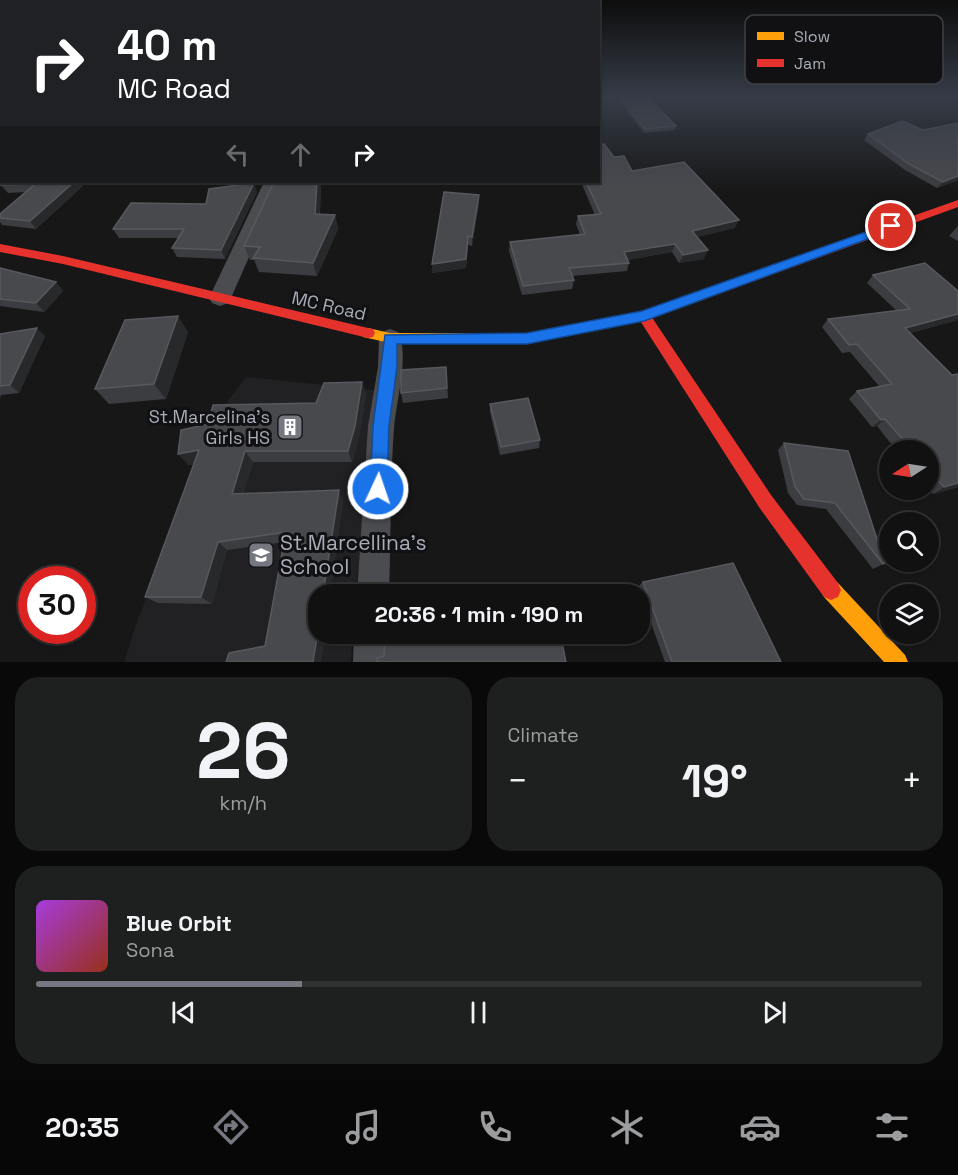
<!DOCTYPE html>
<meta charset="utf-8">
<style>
body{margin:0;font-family:"Space Grotesk",sans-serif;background:#1e1f1f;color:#f1f3f6;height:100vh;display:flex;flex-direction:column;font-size:22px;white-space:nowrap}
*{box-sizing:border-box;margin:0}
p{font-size:20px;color:#9c9d9f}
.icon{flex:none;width:33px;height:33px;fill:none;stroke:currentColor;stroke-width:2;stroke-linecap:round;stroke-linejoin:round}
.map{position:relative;height:662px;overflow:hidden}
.sheet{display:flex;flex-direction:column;gap:15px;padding:15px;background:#090909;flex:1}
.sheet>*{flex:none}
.banner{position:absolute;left:0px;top:0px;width:600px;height:183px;box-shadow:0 2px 4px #0004,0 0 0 2px #303131;background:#202124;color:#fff;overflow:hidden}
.needle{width:39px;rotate:258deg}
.buttons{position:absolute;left:879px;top:440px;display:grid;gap:12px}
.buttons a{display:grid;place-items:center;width:60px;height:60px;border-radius:50%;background:#111;box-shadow:0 2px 4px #0004,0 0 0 2px #303131;font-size:30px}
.speed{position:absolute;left:18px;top:566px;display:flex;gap:12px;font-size:30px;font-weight:700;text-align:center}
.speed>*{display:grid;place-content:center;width:78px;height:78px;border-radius:50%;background:#111;box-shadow:0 2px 4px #0004,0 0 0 2px #303131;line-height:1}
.speed .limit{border:9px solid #d22;background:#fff;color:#111}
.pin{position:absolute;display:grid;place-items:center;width:51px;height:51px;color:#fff;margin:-26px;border:3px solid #fff;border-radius:50%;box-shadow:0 2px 6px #0007}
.me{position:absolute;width:66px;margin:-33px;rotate:3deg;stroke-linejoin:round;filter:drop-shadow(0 0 4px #0008)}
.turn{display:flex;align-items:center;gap:21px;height:126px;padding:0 18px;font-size:27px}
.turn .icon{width:78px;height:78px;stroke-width:2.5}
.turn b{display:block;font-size:42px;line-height:51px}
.lanes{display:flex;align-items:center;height:57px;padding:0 18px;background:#0003;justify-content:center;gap:30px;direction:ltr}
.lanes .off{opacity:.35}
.big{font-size:45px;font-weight:600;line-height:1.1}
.sheet .widget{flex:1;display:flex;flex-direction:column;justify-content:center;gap:9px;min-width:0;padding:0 21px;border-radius:24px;background:#1e1f1f}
.sheet .dial{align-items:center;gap:0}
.dial b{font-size:78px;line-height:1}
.song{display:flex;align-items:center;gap:18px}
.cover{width:72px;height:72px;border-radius:9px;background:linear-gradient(135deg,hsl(280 70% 55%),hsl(10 70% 35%))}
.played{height:6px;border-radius:3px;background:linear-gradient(90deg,#757880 30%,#303131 30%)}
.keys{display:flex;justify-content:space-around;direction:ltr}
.heat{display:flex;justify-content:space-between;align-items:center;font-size:33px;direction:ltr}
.sheet .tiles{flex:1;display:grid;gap:15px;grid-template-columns:1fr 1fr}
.widget:last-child{grid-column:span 2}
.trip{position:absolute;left:308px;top:584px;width:342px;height:60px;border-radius:24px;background:#111;box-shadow:0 2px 4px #0004,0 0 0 2px #303131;font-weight:600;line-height:60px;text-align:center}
.tabs{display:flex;height:96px;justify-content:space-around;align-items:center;background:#070707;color:#9c9d9f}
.tabs .icon{width:42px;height:42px}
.tabs .on{color:#757880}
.tabs b{font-size:27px;color:#f1f3f6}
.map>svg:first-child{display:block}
.built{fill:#212124}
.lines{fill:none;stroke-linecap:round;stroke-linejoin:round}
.street{fill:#4b4c50;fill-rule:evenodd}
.slow{fill:#ff9f0a;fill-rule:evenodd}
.jam{fill:#e5322d;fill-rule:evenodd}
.wall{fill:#3c3d40}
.shaded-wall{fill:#28292a}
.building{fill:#48494d;stroke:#57595e;stroke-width:1.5}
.route{fill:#1a73e8;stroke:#114b97;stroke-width:1.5}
.labels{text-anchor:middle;stroke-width:6;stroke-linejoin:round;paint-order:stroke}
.street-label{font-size:18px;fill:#a8adb8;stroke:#111113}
.poi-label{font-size:18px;fill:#a8adb8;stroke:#111113;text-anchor:end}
.near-poi-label{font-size:21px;fill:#a8adb8;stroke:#111113;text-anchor:start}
.key{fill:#111113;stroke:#3e4045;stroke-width:1.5}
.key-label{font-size:16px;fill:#a8adb8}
</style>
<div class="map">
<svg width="958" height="662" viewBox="0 0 958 662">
<rect width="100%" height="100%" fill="#171717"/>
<polygon class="built" points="246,377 374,390 356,594 318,594 318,633 353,633 351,662 124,662 138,619 218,414"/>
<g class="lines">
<g class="street">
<polygon points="264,182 282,182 231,298 228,303 220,306 212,303 209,298"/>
<path d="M390,329L398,332C410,355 396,401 394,428C390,483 391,539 389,594H357L368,426L378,367L379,338L382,332Z"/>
<polygon points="354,633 388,633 387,662 353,662"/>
</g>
<g class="slow">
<polygon points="700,291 706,296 705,299 644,321 527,343 390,343 363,337 361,333 363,329 368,328 390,333 527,333 643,311"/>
<polygon points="831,580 838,583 905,655 908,662 884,662 824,597 821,590 824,583"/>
</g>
<g class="jam">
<polygon points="958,200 958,207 705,299 700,301 694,296 695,293"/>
<polygon points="0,244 63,256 368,328 373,329 375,333 373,337 368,338 63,264 0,252"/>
<polygon points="644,311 649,313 771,495 838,583 841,590 838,597 831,600 824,597 759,507 639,319 637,316"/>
</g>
</g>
<g class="wall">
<polygon points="622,99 676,126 675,130 644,133 621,103"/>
<polygon points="868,134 958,180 937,188 905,170 864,140"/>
<polygon points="614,157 632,171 735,228 697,237 704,259 679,263 672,252 628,260 629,263 627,271 572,276 574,280 572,289 522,295 509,251 510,242 580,235 576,224 578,216 595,215 581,182 598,182"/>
<polygon points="5,182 93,182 87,182 36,229 2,225 0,222 0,214 26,192 8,193 1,185"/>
<polygon points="321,182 320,214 335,215 338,229 317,276 259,272 254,260 250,260 244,246"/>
<polygon points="257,192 225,259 177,257 172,248 179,238 119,238 113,229 206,204"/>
<polygon points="479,203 472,246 468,245 466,268 432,273"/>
<polygon points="958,226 958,241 949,236"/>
<polygon points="0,268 56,282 63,291 44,312 0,306"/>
<polygon points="873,275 958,320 910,333 958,487 933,494 928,489 928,450 896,450 877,426 872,427 849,399 857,391 879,386 850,352 842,353 822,327 828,319 896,310 867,283"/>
<polygon points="188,332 166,399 109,404 95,389"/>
<polygon points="0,334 45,336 19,393 1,395 0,399"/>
<polygon points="446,367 448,398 403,403 401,393"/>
<polygon points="362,382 366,394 359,437 352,462 253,462 243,494 343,500 321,662 226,662 265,646 284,542 227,550 212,604 158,603 145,597 194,464 188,465 208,424 316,403"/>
<polygon points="490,404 540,440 539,448 500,455 490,412"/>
<polygon points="784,443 885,563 873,569 826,509 797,505 788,493 778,450"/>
<polygon points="643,582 781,662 665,662 638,587"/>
</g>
<g class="shaded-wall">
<polygon points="958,176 958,180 937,188 943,182"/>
<polygon points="74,182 87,182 36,229 30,221"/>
<polygon points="317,182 321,182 319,227 315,214"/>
<polygon points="254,183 257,192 225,259 221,250"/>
<polygon points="479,195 479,203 472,246 472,237"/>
<polygon points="335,215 338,229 317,276 313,263"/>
<polygon points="739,220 735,228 689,239 692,231"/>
<polygon points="468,236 466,268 432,273 432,264"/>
<polygon points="675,244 672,252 622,261 624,252"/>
<polygon points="708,250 704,259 679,263 683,255"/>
<polygon points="56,282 63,291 44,312 36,303"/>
<polygon points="958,314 958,320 897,336 905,328"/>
<polygon points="178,316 188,332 166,399 154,384"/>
<polygon points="37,328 45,336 19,393 10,385"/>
<polygon points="362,382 366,394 359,437 352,462 348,451"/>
<polygon points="885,419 877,426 872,427 881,420"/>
<polygon points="199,450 208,461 188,465 178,454"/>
<polygon points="245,451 253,462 240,504 232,494"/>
<polygon points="958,483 958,487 933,494 944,487"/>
<polygon points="339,490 343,500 330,594 323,594"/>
<polygon points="218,542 227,550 212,604 201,597"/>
<polygon points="318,633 325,633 321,662 313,662"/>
</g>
<g class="building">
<polygon points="628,98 649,98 676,126 645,129 622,99"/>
<polygon points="902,121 923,130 958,123 958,176 943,182 909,164 868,134"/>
<polygon points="604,144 614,157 624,156 632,171 684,162 739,220 692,231 708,250 683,255 675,244 624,252 629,263 569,268 574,280 523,286 510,242 585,234 578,216 601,214 586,182 598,182 598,145"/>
<polygon points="5,182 74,182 30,221 0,218 0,214 35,184 1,185"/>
<polygon points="274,182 317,182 315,214 335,215 313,263 253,258 260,247 244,246"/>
<polygon points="254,183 221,250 172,248 184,229 113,229 131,203 206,204 209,189"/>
<polygon points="444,192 479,195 472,237 468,236 466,259 432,264"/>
<polygon points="925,263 958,291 958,314 905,328 952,375 958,374 958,483 944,487 928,470 928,450 912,450 885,419 881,420 857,391 892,384 857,344 849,345 828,319 910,309 873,275"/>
<polygon points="0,268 56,282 36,303 0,299"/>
<polygon points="178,316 154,384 95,389 125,320"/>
<polygon points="37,328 10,385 0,386 0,334"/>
<polygon points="446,367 447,388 401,393 401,370"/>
<polygon points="362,382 355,426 348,451 245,451 232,494 339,490 323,594 318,594 318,631 313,662 226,662 229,653 265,646 286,532 218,542 201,597 145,597 199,450 178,454 181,430 208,424 213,405 316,403 324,383"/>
<polygon points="528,398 540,440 501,447 490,404"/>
<polygon points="784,443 848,451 885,563 883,564 835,503 804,499 795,487"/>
<polygon points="733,563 781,662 672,662 643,582"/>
<polygon points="550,585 552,594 488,594"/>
<polygon points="385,633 560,633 566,662 377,662 377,658 384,656"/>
</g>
<linearGradient id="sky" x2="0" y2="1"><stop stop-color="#0d0d0d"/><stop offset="0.51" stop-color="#363c47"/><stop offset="1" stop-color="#363c47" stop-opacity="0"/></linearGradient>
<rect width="958" height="191" fill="url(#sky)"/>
<polygon class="route" points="891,223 897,226 895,229 644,321 527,344 397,344 397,367 389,426 387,489 384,495 378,497 372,495 370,489 373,426 385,335 527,333 642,311"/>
<defs>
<g id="building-square" transform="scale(1.35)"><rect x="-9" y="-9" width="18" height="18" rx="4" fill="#757880" stroke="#111113"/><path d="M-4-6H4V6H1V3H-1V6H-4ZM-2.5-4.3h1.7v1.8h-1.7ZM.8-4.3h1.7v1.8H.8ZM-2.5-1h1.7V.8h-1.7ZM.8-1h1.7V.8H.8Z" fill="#fff"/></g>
<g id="school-square" transform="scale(1.35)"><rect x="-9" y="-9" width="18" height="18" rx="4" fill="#757880" stroke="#111113"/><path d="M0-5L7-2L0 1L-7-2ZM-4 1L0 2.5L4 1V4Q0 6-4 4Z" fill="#fff"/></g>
</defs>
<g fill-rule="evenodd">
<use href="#building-square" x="290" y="427"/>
<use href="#school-square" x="261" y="555"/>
</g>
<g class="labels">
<g class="street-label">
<text transform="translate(329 306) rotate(13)" y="6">MC Road</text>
</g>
<g class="poi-label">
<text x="270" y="423">St.Marcelina's<tspan x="270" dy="21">Girls HS</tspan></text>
</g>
<g class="near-poi-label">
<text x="280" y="550">St.Marcellina's<tspan x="280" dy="24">School</tspan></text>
</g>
</g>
<rect x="745" y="15" width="198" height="69" rx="9" class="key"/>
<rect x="757" y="32" width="27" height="8" fill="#ff9f0a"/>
<rect x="757" y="59" width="27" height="8" fill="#e5322d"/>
<g class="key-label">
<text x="794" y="42">Slow</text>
<text x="794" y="69">Jam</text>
</g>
</svg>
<div class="buttons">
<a><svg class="needle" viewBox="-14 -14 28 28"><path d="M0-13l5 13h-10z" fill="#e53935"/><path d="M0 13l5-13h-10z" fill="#9c9d9f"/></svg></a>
<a><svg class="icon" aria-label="search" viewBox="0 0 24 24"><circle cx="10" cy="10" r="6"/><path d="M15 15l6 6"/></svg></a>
<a><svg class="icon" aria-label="layers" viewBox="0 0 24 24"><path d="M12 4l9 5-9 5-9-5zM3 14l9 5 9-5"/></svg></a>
</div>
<div class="speed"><div class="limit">30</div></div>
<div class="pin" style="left:891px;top:226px;background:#d93025"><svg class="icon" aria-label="arrive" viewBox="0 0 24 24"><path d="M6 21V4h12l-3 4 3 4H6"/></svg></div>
<svg class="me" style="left:378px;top:489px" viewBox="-20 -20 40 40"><circle r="17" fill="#1a73e8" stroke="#fff" stroke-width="3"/><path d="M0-11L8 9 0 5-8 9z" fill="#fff"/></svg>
<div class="trip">20:36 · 1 min · 190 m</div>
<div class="banner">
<div class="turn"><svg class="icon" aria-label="right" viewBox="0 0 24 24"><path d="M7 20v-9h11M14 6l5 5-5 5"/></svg><div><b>40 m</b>MC Road</div></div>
<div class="lanes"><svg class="icon off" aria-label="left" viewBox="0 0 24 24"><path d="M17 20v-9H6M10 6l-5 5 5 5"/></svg><svg class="icon off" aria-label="ahead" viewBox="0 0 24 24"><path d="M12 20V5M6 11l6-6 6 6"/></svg><svg class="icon" aria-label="right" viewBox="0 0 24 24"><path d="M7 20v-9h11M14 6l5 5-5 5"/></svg></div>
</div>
</div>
<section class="sheet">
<div class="tiles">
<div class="widget dial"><b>26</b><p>km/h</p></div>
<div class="widget"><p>Climate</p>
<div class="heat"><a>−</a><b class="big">19°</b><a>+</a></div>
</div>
<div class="widget">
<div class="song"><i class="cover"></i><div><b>Blue Orbit</b><p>Sona</p></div></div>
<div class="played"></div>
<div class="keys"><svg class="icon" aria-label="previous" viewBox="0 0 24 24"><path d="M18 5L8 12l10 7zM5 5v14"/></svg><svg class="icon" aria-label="pause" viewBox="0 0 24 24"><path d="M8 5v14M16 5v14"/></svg><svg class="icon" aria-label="next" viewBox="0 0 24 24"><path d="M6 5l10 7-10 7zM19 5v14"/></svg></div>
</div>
</div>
</section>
<nav class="tabs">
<b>20:35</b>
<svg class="icon on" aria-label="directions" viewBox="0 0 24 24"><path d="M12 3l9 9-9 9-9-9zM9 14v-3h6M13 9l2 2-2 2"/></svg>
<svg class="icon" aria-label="music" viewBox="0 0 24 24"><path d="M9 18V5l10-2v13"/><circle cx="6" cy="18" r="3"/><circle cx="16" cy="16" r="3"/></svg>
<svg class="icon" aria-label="phone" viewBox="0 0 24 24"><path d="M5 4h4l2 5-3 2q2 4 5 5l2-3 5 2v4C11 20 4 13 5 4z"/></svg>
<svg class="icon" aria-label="climate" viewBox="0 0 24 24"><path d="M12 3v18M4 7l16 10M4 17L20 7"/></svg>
<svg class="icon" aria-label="car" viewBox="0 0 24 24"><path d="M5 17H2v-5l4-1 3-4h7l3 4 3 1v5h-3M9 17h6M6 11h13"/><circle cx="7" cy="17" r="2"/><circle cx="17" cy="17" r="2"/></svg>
<svg class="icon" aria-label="filters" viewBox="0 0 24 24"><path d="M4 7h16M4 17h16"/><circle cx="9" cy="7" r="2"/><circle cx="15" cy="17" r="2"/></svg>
</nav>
